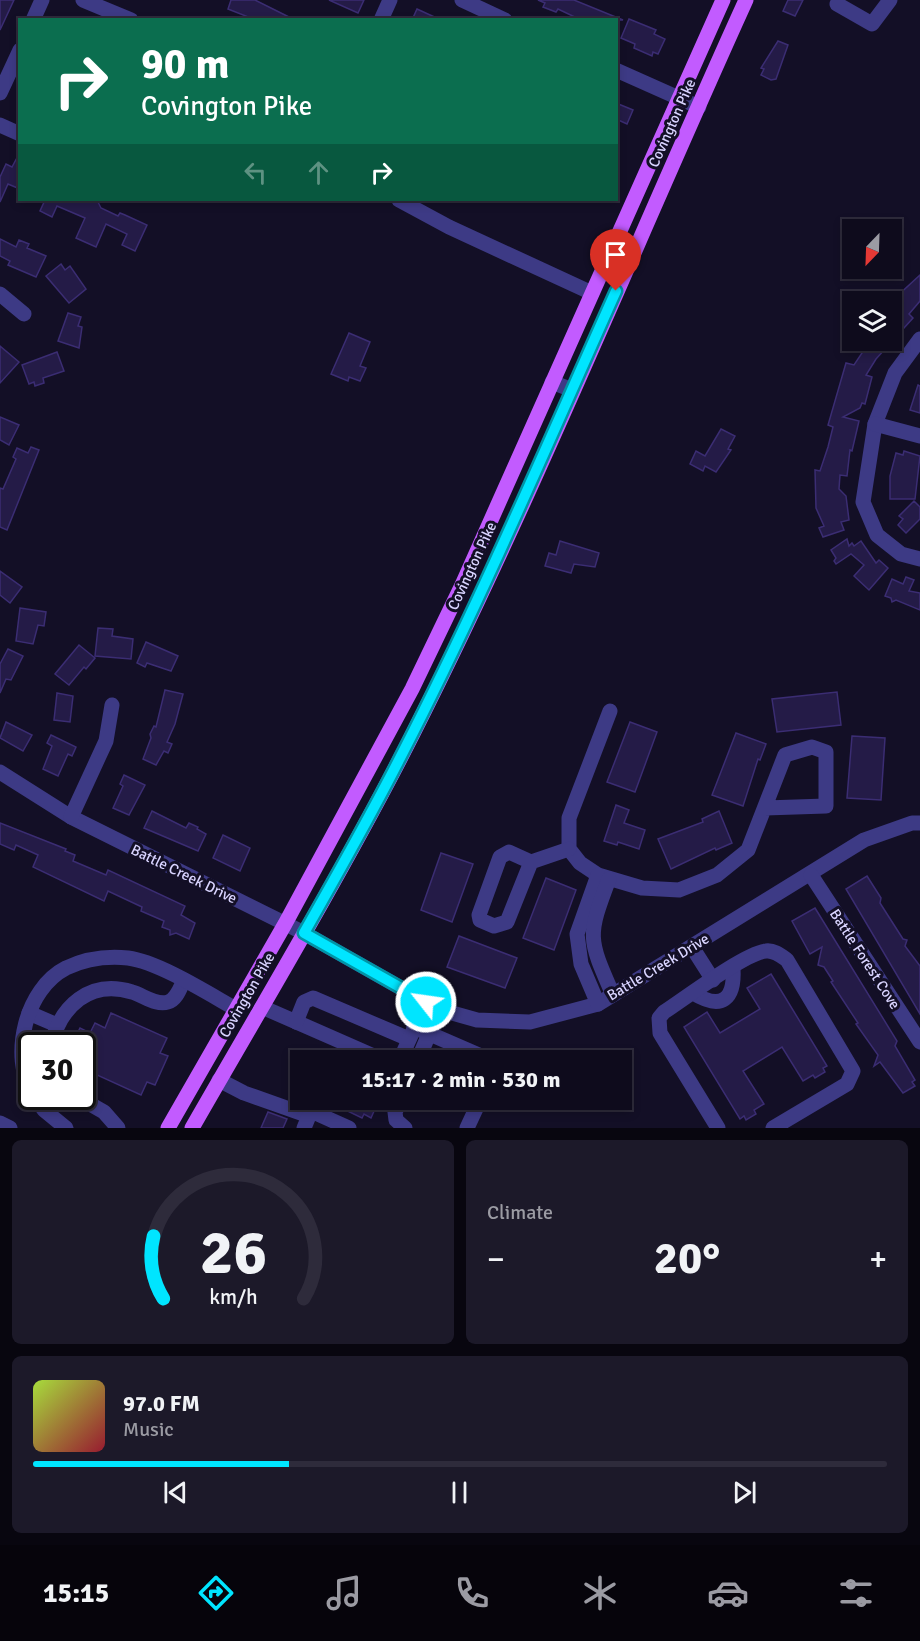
<!DOCTYPE html>
<meta charset="utf-8">
<style>
body{margin:0;font-family:Signika,sans-serif;background:#1c1929;color:#f1f3f6;height:100vh;display:flex;flex-direction:column;font-size:22px;white-space:nowrap}
*{box-sizing:border-box;margin:0}
p{font-size:20px;color:#9b9ba3}
.icon{flex:none;width:33px;height:33px;fill:none;stroke:currentColor;stroke-width:2;stroke-linecap:round;stroke-linejoin:round}
.map{position:relative;height:1128px;overflow:hidden}
.panel{display:flex;flex-direction:column;gap:12px;padding:12px;background:#08060f;flex:1}
.panel>*{flex:none}
.hud{position:absolute;left:18px;top:18px;width:600px;height:183px;border-radius:0px;box-shadow:0 3px 9px #0003,0 0 0 2px #2e2b3b;background:#0b6e4f;color:#fff;overflow:hidden}
.needle{width:39px;rotate:203deg}
.buttons{position:absolute;left:842px;top:219px;display:grid;gap:12px}
.buttons a{display:grid;place-items:center;width:60px;height:60px;border-radius:0px;background:#0e0b1c;box-shadow:0 3px 9px #0003,0 0 0 2px #2e2b3b;font-size:30px}
.speed{position:absolute;left:18px;top:1032px;display:flex;gap:12px;font-size:30px;font-weight:700;text-align:center}
.speed>*{display:grid;place-content:center;width:78px;height:78px;border-radius:50%;background:#0e0b1c;box-shadow:0 3px 9px #0003,0 0 0 2px #2e2b3b;line-height:1}
.speed .limit{border:3px solid #111;border-radius:9px;background:#fff;color:#111}
.pin{position:absolute;display:grid;place-items:center;width:51px;height:51px;color:#fff;margin:-62px -26px;border-radius:50% 50% 50% 0;rotate:-45deg;box-shadow:0 0 6px #0007}
.pin .icon{rotate:45deg}
.me{position:absolute;width:66px;margin:-33px;rotate:300deg;stroke-linejoin:round;filter:drop-shadow(0 0 4px #0008)}
.turn{display:flex;align-items:center;gap:21px;height:126px;padding:0 24px;font-size:27px}
.turn .icon{width:78px;height:78px;stroke-width:2.5}
.turn b{display:block;font-size:42px;line-height:51px}
.lanes{display:flex;align-items:center;height:57px;padding:0 24px;background:#0003;justify-content:center;gap:30px;direction:ltr}
.lanes .off{opacity:.35}
.big{font-size:45px;font-weight:700;line-height:1.1}
.panel .tile{flex:1;display:flex;flex-direction:column;justify-content:center;gap:9px;min-width:0;padding:0 21px;border-radius:9px;background:#1c1929}
.panel .dial{align-items:center;gap:0}
.dial svg{height:156px;overflow:visible;fill:none;stroke:#2e2b3b;stroke-width:7;stroke-linecap:round;text-anchor:middle}
.dial text{fill:#f1f3f6;stroke:none}
.song{display:flex;align-items:center;gap:18px}
.cover{width:72px;height:72px;border-radius:9px;background:linear-gradient(135deg,hsl(80 70% 55%),hsl(350 70% 35%))}
.played{height:6px;border-radius:3px;background:linear-gradient(90deg,#00e5ff 30%,#2e2b3b 30%)}
.keys{display:flex;justify-content:space-around;direction:ltr}
.heat{display:flex;justify-content:space-between;align-items:center;font-size:33px;direction:ltr}
.panel .tiles{flex:1;display:grid;gap:12px;grid-template-columns:1fr 1fr}
.tile:last-child{grid-column:span 2}
.trip{position:absolute;left:290px;top:1050px;width:342px;height:60px;border-radius:0px;background:#0e0b1c;box-shadow:0 3px 9px #0003,0 0 0 2px #2e2b3b;font-weight:700;line-height:60px;text-align:center}
.tab-bar{display:flex;height:96px;justify-content:space-around;align-items:center;background:#06040b;color:#9b9ba3}
.tab-bar .icon{width:42px;height:42px}
.tab-bar .current{color:#00e5ff}
.tab-bar b{font-size:27px;color:#f1f3f6}
.map>svg:first-child{display:block}
.building{fill:#241b47;stroke:#3b2d73;stroke-width:1.5}
.lines{fill:none;stroke-linecap:round;stroke-linejoin:round}
.minor{stroke:#3d3a85;stroke-width:15}
.major{stroke:#c25bff;stroke-width:15}
.route-casing{stroke:#0095a6;stroke-width:15}
.route{stroke:#00e5ff;stroke-width:10}
.labels{text-anchor:middle;stroke-width:6;stroke-linejoin:round;paint-order:stroke}
.street-label{font-size:15px;fill:#d9d4ff;stroke:#130f26}
</style>
<div class="map">
<svg width="920" height="1128" viewBox="0 0 920 1128">
<rect width="100%" height="100%" fill="#130f26"/>
<g class="building">
<polygon points="0,0 14,0 0,30"/>
<polygon points="231,0 255,0 295,20 256,20 228,9"/>
<polygon points="329,0 364,0 358,13"/>
<polygon points="538,0 574,0 623,20 581,20 558,9 556,12 543,7 545,3"/>
<polygon points="788,0 803,0 795,16 783,11"/>
<polygon points="417,9 441,20 412,20"/>
<polygon points="629,19 656,30 654,34 665,39 658,54 653,52 652,56 634,48 635,44 621,38"/>
<polygon points="778,41 788,45 776,79 771,80 761,75 764,69 761,68"/>
<polygon points="616,103 633,110 627,124 616,119"/>
<polygon points="20,152 20,189 8,184 0,202 0,177 6,164 12,167"/>
<polygon points="42,200 92,200 98,202 101,208 118,216 120,213 125,215 147,225 135,251 122,245 127,234 106,224 96,247 76,238 85,218 57,206 52,217 40,211 45,200"/>
<polygon points="0,239 16,247 19,240 29,244 27,248 46,256 36,277 8,265 10,261 0,256"/>
<polygon points="61,264 65,270 70,266 86,289 69,303 46,276"/>
<polygon points="920,275 920,301 909,314 913,318 876,359 866,375 872,377 865,404 862,403 860,408 843,417 859,421 852,451 850,450 847,476 840,475 839,489 846,496 849,520 841,522 844,530 823,537 819,528 824,526 816,508 815,470 820,471 828,447 833,427 828,425 846,363 854,365 862,353 856,349 861,340 891,340 891,305 895,298"/>
<polygon points="68,313 81,317 78,326 82,327 79,348 58,341"/>
<polygon points="349,333 370,342 360,366 366,368 360,381 349,377 348,381 331,374"/>
<polygon points="0,346 19,362 0,383"/>
<polygon points="57,352 64,371 43,378 44,383 35,386 34,382 29,384 22,365"/>
<polygon points="918,385 920,386 920,413 910,410"/>
<polygon points="0,417 19,425 9,445 0,440"/>
<polygon points="721,429 735,436 728,449 731,450 716,472 705,466 703,471 690,464 696,451 705,456"/>
<polygon points="31,447 39,450 7,530 0,527 0,488 3,489 16,459 13,457 17,448 28,453"/>
<polygon points="904,451 920,456 915,499 890,499 890,476 896,453 903,455"/>
<polygon points="914,501 920,507 920,519 906,533 898,525 903,519 899,516"/>
<polygon points="847,539 849,546 852,543 854,546 861,541 876,563 879,560 888,568 869,590 854,576 864,565 851,554 836,564 834,561 836,558 831,550"/>
<polygon points="560,541 599,553 595,567 574,564 571,573 545,566 549,553 556,555"/>
<polygon points="0,571 22,587 10,603 0,595"/>
<polygon points="906,577 914,580 909,591 920,593 920,610 896,600 892,602 891,598 885,596 892,579 903,584"/>
<polygon points="20,608 46,612 44,626 38,625 33,644 16,641"/>
<polygon points="98,628 113,629 112,636 133,639 131,659 95,656"/>
<polygon points="146,642 178,656 171,671 147,663 145,667 137,663"/>
<polygon points="79,645 95,658 86,669 84,667 69,685 55,674"/>
<polygon points="8,649 23,656 11,680 6,679 0,693 0,664"/>
<polygon points="165,690 183,694 175,724 167,742 172,744 168,753 164,751 156,765 143,759 151,738 150,734 154,726 156,727"/>
<polygon points="837,692 841,725 777,732 772,699"/>
<polygon points="57,693 73,696 70,722 54,720"/>
<polygon points="6,722 32,735 23,751 0,738"/>
<polygon points="630,722 657,732 635,792 607,782"/>
<polygon points="736,733 766,744 760,760 758,759 743,806 712,795"/>
<polygon points="51,735 76,747 72,756 68,754 58,776 43,769 52,746 47,743"/>
<polygon points="852,736 885,738 881,800 847,798"/>
<polygon points="124,775 145,785 129,815 113,808 123,786 120,784"/>
<polygon points="616,805 629,810 624,823 645,830 639,849 618,842 617,845 604,841"/>
<polygon points="152,811 186,828 189,823 198,827 197,829 206,834 198,851 144,828"/>
<polygon points="719,811 732,843 716,850 715,848 671,869 658,839 703,822 702,819"/>
<polygon points="0,823 66,849 65,851 75,855 73,861 106,875 108,870 185,906 181,915 195,923 189,939 176,933 170,935 170,930 162,927 164,921 141,911 142,907 108,891 104,901 33,867 38,855 16,845 14,850 0,844"/>
<polygon points="223,835 250,848 240,871 213,858"/>
<polygon points="441,853 473,864 452,922 421,910"/>
<polygon points="867,876 881,898 880,903 903,939 907,940 905,946 920,966 920,1014 846,889"/>
<polygon points="546,878 576,890 554,950 523,938"/>
<polygon points="815,908 897,1041 895,1046 915,1080 912,1082 915,1086 903,1093 880,1062 874,1066 878,1055 856,1024 858,1023 831,982 833,981 824,967 818,965 822,947 810,954 792,921"/>
<polygon points="459,936 517,958 505,988 447,967"/>
<polygon points="771,974 827,1066 823,1068 825,1072 815,1078 813,1075 803,1081 782,1047 743,1071 764,1104 754,1110 756,1114 746,1120 744,1116 740,1119 684,1027 707,1012 720,1033 760,1009 747,988"/>
<polygon points="111,1013 167,1038 160,1053 168,1056 155,1085 147,1082 141,1095 86,1070 93,1055 82,1051 82,1042 75,1038 80,1028 90,1033 95,1023 105,1028"/>
<polygon points="300,1061 300,1090 290,1086"/>
<polygon points="325,1100 370,1100 368,1106 375,1109 371,1118 364,1114 362,1118"/>
<polygon points="268,1112 287,1119 283,1128 261,1128"/>
</g>
<g class="lines">
<g class="minor">
<polyline points="83,0 131,20"/>
<polyline points="462,0 505,20"/>
<polyline points="837,4 872,24 890,0"/>
<polyline points="33,20 42,0"/>
<polyline points="381,20 390,0"/>
<polyline points="616,70 699,107"/>
<polyline points="0,93 20,50"/>
<polyline points="0,125 20,134"/>
<polyline points="399,200 449,227 592,293"/>
<polyline points="0,294 24,314"/>
<polyline points="920,339 895,373 875,424 863,502 877,535 901,554 920,559"/>
<polyline points="552,382 572,390"/>
<polyline points="875,424 920,436"/>
<polyline points="610,711 569,818 569,849 580,863 598,875 642,888 679,890 717,875 748,850 785,755 812,747 826,752 826,806 765,808"/>
<polyline points="0,772 71,817 304,933 438,1009 477,1020 530,1022 598,1004 864,840 912,823 920,823"/>
<polyline points="71,817 106,741 112,705"/>
<polyline points="531,862 509,852 500,857 479,915 480,920 494,926 507,922 531,862 569,849"/>
<polyline points="598,875 577,934 581,964 598,1004"/>
<polyline points="811,875 920,1042"/>
<path d="M609,879C587,937 588,938 613,995"/>
<polyline points="692,947 713,980"/>
<path d="M693,993C722,1011 735,999 733,968"/>
<polyline points="262,1007 383,1060"/>
<polyline points="29,1013 57,1025"/>
<polyline points="296,1022 304,1002 313,998 409,1039"/>
<polyline points="414,1027 490,1060"/>
<path d="M51,1046C60,1006 90,979 132,992C143,995 156,1006 168,1002C177,999 180,988 184,980"/>
<polyline points="400,1060 426,1002"/>
<polyline points="418,1060 429,1034"/>
<polyline points="219,1080 244,1093 309,1116"/>
<path d="M32,1093C10,1056 25,989 66,968C85,959 108,956 128,958C159,962 209,994 236,1009"/>
<polyline points="34,1096 44,1110 66,1128"/>
<polyline points="76,1096 104,1112 118,1128"/>
<polyline points="401,1100 395,1112 396,1120 405,1128"/>
<polyline points="0,1123 10,1128"/>
<polyline points="304,1128 311,1111 349,1128"/>
<polyline points="467,1128 480,1100"/>
<path d="M718,1128L660,1033L659,1018L664,1012C684,999 745,953 766,951C774,950 780,955 787,960L853,1071L847,1084L773,1128"/>
</g>
<g class="major">
<polyline points="168,1128 285,924 412,689 462,585 723,0"/>
<path d="M192,1128C262,1006 335,884 400,759C527,512 631,253 746,0"/>
</g>
</g>
<g class="lines">
<g class="route-casing">
<path id="route" d="M426,1002L304,933C337,875 370,817 400,758C479,605 546,447 616,291"/>
</g>
<use href="#route" class="route"/>
</g>
<g class="labels">
<g class="street-label">
<text transform="translate(672 123) rotate(-66)" y="5">Covington Pike</text>
<text transform="translate(472 566) rotate(-65)" y="5">Covington Pike</text>
<text transform="translate(184 874) rotate(26)" y="5">Battle Creek Drive</text>
<text transform="translate(865 959) rotate(57)" y="5">Battle Forest Cove</text>
<text transform="translate(658 967) rotate(-31)" y="5">Battle Creek Drive</text>
<text transform="translate(247 995) rotate(-60)" y="5">Covington Pike</text>
</g>
</g>
</svg>
<div class="buttons">
<a><svg class="needle" viewBox="-14 -14 28 28"><path d="M0-13l5 13h-10z" fill="#e53935"/><path d="M0 13l5-13h-10z" fill="#9b9ba3"/></svg></a>
<a><svg class="icon" aria-label="layers" viewBox="0 0 24 24"><path d="M12 4l9 5-9 5-9-5zM3 14l9 5 9-5"/></svg></a>
</div>
<div class="speed"><div class="limit">30</div></div>
<div class="pin" style="left:616px;top:291px;background:#d93025"><svg class="icon" aria-label="arrive" viewBox="0 0 24 24"><path d="M6 21V4h12l-3 4 3 4H6"/></svg></div>
<svg class="me" style="left:426px;top:1002px" viewBox="-20 -20 40 40"><circle r="17" fill="#00e5ff" stroke="#fff" stroke-width="3"/><path d="M0-11L8 9 0 5-8 9z" fill="#fff"/></svg>
<div class="trip">15:17 · 2 min · 530 m</div>
<div class="hud">
<div class="turn"><svg class="icon" aria-label="right" viewBox="0 0 24 24"><path d="M7 20v-9h11M14 6l5 5-5 5"/></svg><div><b>90 m</b>Covington Pike</div></div>
<div class="lanes"><svg class="icon off" aria-label="left" viewBox="0 0 24 24"><path d="M17 20v-9H6M10 6l-5 5 5 5"/></svg><svg class="icon off" aria-label="ahead" viewBox="0 0 24 24"><path d="M12 20V5M6 11l6-6 6 6"/></svg><svg class="icon" aria-label="right" viewBox="0 0 24 24"><path d="M7 20v-9h11M14 6l5 5-5 5"/></svg></div>
</div>
</div>
<section class="panel">
<div class="tiles">
<div class="tile dial"><svg viewBox="0 0 100 80">
<path d="M14 69A42 42 0 1 1 86 69"/>
<path d="M14 69A42 42 0 0 1 9 37" stroke="#00e5ff"/>
<text x="50" y="56" font-size="32" font-weight="700">26</text>
<text x="50" y="72" font-size="11">km/h</text>
</svg></div>
<div class="tile"><p>Climate</p>
<div class="heat"><a>−</a><b class="big">20°</b><a>+</a></div>
</div>
<div class="tile">
<div class="song"><i class="cover"></i><div><b>97.0 FM</b><p>Music</p></div></div>
<div class="played"></div>
<div class="keys"><svg class="icon" aria-label="previous" viewBox="0 0 24 24"><path d="M18 5L8 12l10 7zM5 5v14"/></svg><svg class="icon" aria-label="pause" viewBox="0 0 24 24"><path d="M8 5v14M16 5v14"/></svg><svg class="icon" aria-label="next" viewBox="0 0 24 24"><path d="M6 5l10 7-10 7zM19 5v14"/></svg></div>
</div>
</div>
</section>
<nav class="tab-bar">
<b>15:15</b>
<svg class="icon current" aria-label="directions" viewBox="0 0 24 24"><path d="M12 3l9 9-9 9-9-9zM9 14v-3h6M13 9l2 2-2 2"/></svg>
<svg class="icon" aria-label="music" viewBox="0 0 24 24"><path d="M9 18V5l10-2v13"/><circle cx="6" cy="18" r="3"/><circle cx="16" cy="16" r="3"/></svg>
<svg class="icon" aria-label="phone" viewBox="0 0 24 24"><path d="M5 4h4l2 5-3 2q2 4 5 5l2-3 5 2v4C11 20 4 13 5 4z"/></svg>
<svg class="icon" aria-label="climate" viewBox="0 0 24 24"><path d="M12 3v18M4 7l16 10M4 17L20 7"/></svg>
<svg class="icon" aria-label="car" viewBox="0 0 24 24"><path d="M5 17H2v-5l4-1 3-4h7l3 4 3 1v5h-3M9 17h6M6 11h13"/><circle cx="7" cy="17" r="2"/><circle cx="17" cy="17" r="2"/></svg>
<svg class="icon" aria-label="filters" viewBox="0 0 24 24"><path d="M4 7h16M4 17h16"/><circle cx="9" cy="7" r="2"/><circle cx="15" cy="17" r="2"/></svg>
</nav>
